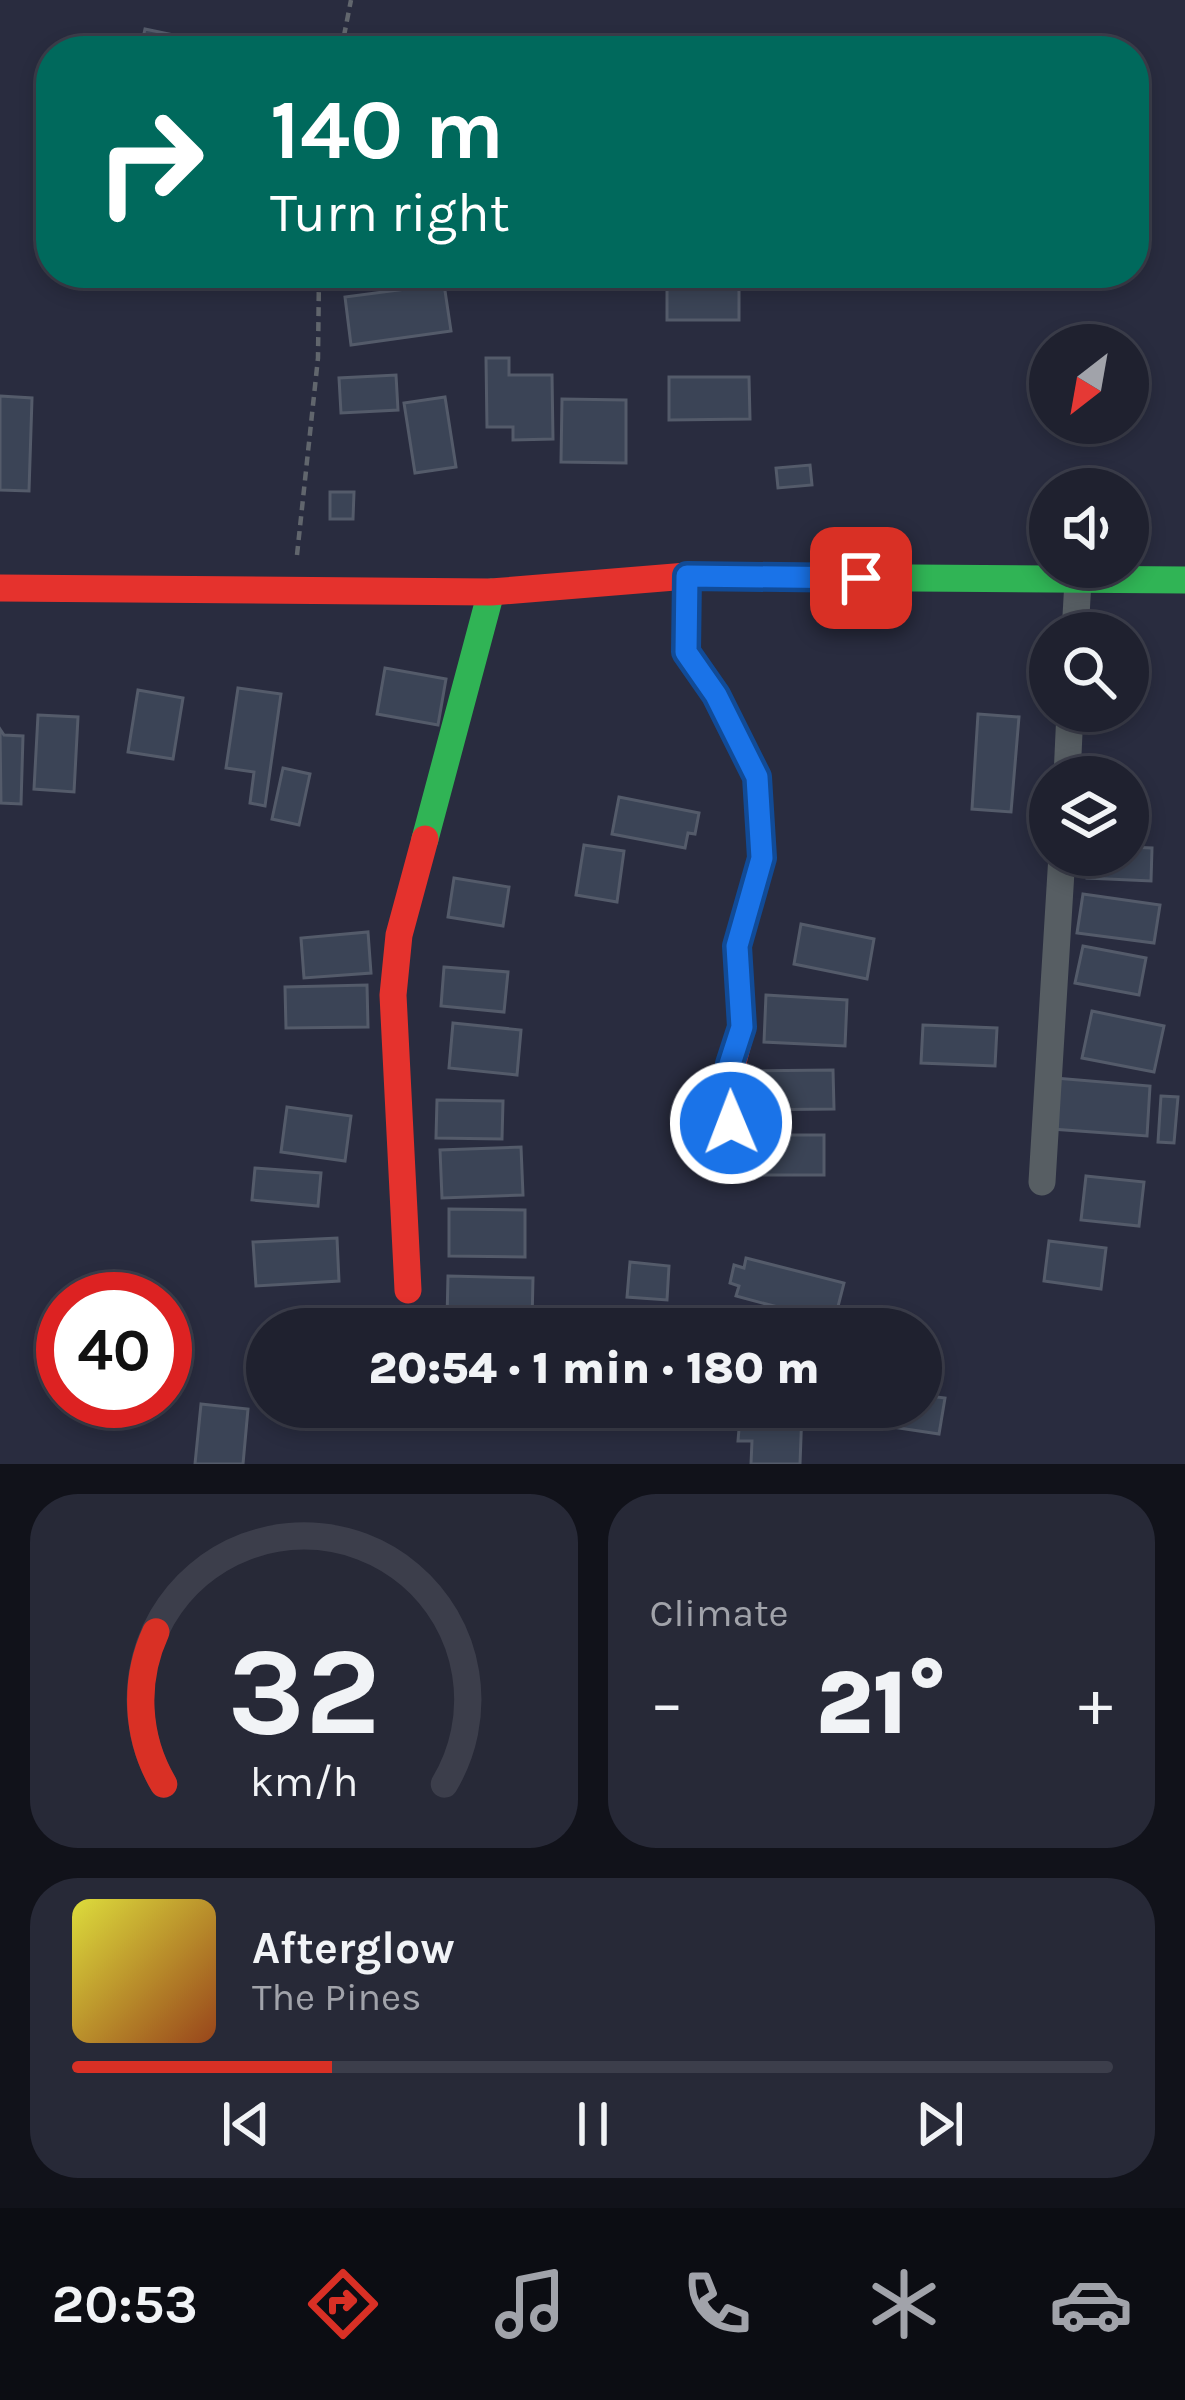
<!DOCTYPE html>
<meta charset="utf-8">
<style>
body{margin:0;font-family:Karla,sans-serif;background:#272937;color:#f1f3f6;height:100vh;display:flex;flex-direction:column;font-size:45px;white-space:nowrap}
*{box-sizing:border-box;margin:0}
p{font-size:39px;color:#a1a3aa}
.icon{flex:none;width:66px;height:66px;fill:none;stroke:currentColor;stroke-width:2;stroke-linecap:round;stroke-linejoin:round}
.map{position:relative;height:1464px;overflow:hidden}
.panel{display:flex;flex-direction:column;gap:30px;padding:30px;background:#11121a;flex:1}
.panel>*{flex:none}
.banner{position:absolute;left:36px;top:36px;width:1113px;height:252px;border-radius:48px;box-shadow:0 6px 18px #0003,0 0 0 3px #3c3e4b;background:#00695c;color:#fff;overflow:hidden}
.needle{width:78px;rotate:211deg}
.fabs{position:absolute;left:1029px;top:324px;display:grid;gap:24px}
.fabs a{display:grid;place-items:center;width:120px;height:120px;border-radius:50%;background:#1f212f;box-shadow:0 6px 18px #0003,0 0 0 3px #3c3e4b;font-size:60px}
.speed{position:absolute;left:36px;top:1272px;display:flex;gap:24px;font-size:60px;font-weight:700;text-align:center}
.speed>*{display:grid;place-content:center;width:156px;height:156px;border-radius:50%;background:#1f212f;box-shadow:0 6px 18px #0003,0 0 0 3px #3c3e4b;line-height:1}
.speed .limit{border:18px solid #d22;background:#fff;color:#111}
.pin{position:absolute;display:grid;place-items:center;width:102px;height:102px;color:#fff;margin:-51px;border-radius:24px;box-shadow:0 6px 18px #0006}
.me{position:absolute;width:132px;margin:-66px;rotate:359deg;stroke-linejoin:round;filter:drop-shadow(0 0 9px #0008)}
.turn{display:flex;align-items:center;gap:42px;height:252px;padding:0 36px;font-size:54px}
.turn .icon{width:156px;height:156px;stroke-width:2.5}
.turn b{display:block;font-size:84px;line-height:102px}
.big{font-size:90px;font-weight:800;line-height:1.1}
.panel .widget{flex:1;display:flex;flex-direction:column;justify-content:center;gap:18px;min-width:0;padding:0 42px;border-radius:48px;background:#272937}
.panel .dial{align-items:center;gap:0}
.dial svg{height:312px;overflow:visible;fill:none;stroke:#3c3e4b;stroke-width:7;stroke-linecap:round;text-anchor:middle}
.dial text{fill:#f1f3f6;stroke:none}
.song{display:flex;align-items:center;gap:36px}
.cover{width:144px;height:144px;border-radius:18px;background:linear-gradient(135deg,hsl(60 70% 55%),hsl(20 70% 35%))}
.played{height:12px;border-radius:6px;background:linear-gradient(90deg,#d93025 25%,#3c3e4b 25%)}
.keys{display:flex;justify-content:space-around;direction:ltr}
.heat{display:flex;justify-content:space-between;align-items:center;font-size:66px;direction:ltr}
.panel .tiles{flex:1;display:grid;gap:30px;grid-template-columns:1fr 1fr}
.widget:last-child{grid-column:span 2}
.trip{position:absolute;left:246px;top:1308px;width:696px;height:120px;border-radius:60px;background:#1f212f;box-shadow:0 6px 18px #0003,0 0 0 3px #3c3e4b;font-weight:800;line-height:120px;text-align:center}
.tab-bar{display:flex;height:192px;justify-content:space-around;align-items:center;background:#0c0d13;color:#a1a3aa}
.tab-bar .icon{width:84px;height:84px}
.tab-bar .on{color:#d93025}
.tab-bar b{font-size:54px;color:#f1f3f6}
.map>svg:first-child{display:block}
.building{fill:#3b4456;stroke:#545b6a;stroke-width:3}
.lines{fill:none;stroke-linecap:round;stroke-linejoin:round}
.path{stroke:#61666d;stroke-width:4.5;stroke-dasharray:9 6;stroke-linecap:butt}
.street{stroke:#575e63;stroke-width:27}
.fast{stroke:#30b455;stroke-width:27}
.jam{stroke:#e5322d;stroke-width:27}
.route-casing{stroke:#114b97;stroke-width:30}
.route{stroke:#1a73e8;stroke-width:21}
</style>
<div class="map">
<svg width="1185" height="1464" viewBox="0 0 1185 1464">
<rect width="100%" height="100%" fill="#292c3f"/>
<g class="building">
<polygon points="145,29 178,36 175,51 140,51"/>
<rect x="667" y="275" width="72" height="45"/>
<polygon points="444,284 451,331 351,345 345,297"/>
<polygon points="486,358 509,358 509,375 552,375 553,439 513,440 513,427 487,427"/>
<polygon points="396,375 398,410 341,413 339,378"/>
<polygon points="669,377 749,377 750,419 669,420"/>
<polygon points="0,396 32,398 29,491 0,490"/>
<polygon points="445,397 456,467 415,473 404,403"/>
<polygon points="562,399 626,400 626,463 561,462"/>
<polygon points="810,465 812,485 778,488 776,468"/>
<polygon points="330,492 354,492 353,519 330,519"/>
<polygon points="385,668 446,679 438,725 377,714"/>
<polygon points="238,688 281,694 265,806 250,803 254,772 226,768"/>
<polygon points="138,690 183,698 173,759 128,752"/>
<polygon points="978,714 1019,717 1011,812 972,809"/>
<polygon points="38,715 78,717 74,792 34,789"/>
<polygon points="0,729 4,735 23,736 21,804 1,803"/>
<polygon points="283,768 310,774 299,825 272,819"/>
<polygon points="619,797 699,813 695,834 688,833 685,848 612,834"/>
<polygon points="584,845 624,851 617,902 576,895"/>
<polygon points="1128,847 1152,848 1151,881 1087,878 1088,855 1128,855"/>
<polygon points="454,878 509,887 503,926 448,917"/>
<polygon points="1083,894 1160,905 1154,943 1077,933"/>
<polygon points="801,924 874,939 867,979 794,964"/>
<polygon points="368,932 371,973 304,978 301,938"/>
<polygon points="1083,946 1146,958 1139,995 1075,983"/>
<polygon points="444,967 508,972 504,1012 441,1006"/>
<polygon points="367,985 368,1027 286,1028 285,987"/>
<polygon points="766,995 847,1000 845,1046 764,1042"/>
<polygon points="1092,1011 1164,1026 1154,1072 1082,1058"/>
<polygon points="453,1023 521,1030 517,1075 449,1068"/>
<polygon points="923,1025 997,1028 995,1066 921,1063"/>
<polygon points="833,1070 834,1109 749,1110 749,1071"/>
<polygon points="1055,1078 1150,1086 1147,1136 1052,1129"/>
<polygon points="1161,1096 1178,1097 1174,1143 1158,1142"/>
<polygon points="437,1100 503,1101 502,1139 436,1138"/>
<polygon points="287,1107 351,1116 345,1161 281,1152"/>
<polygon points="754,1135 824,1135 824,1175 755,1175"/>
<polygon points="521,1147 523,1195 442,1198 440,1150"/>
<polygon points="255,1168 321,1173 318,1206 252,1200"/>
<polygon points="1086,1176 1144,1182 1139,1226 1081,1220"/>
<polygon points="449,1209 525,1210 525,1257 449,1256"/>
<polygon points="337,1238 339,1281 256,1286 253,1242"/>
<polygon points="1049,1241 1106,1248 1101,1289 1044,1281"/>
<polygon points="746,1258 844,1283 834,1322 736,1296 739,1286 730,1283 734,1265 744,1268"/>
<polygon points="630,1262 669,1266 667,1300 627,1297"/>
<polygon points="448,1276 533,1278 532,1322 447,1319"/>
<polygon points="921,1395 945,1398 939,1434 859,1422 862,1407 921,1407"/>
<polygon points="201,1404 248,1409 243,1464 195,1464"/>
<polygon points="753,1409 802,1410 800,1464 751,1464 752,1441 738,1441 739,1429 753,1429"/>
</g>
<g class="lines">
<g class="path">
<polyline points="341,51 351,0"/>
<polyline points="297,555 318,358 319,273"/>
</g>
<g class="street">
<polyline points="1075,633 1078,581"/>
<polyline points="1067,777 1070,711"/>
<polyline points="1042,1182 1062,855"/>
</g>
<g class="fast">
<polyline points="774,577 1185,580"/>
<polyline points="425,839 491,592"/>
</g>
<g class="jam">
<polyline points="687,576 686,652 716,695 757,777 762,858 737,946 742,1027 728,1082 735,1164"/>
<polyline points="0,588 491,592 687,576 774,577"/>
<polyline points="408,1290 393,995 399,935 425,839"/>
</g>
</g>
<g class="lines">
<g class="route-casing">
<polyline id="route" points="731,1123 730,1064 742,1027 737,946 762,858 757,777 716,695 686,652 687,576 861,578"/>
</g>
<use href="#route" class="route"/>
</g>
</svg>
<div class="fabs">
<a><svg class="needle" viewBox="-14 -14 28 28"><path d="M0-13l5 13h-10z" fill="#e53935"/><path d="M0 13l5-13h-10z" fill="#a1a3aa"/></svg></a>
<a><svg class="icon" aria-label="sound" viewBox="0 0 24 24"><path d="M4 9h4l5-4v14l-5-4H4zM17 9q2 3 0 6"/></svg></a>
<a><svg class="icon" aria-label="search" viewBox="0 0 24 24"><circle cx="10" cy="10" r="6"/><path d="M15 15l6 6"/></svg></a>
<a><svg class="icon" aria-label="layers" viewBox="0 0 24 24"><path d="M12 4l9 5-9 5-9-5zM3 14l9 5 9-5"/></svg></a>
</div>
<div class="speed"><div class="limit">40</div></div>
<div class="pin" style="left:861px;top:578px;background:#d93025"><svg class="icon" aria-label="arrive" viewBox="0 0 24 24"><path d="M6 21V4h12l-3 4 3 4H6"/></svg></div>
<svg class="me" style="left:731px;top:1123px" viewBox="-20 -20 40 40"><circle r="17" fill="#1a73e8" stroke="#fff" stroke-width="3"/><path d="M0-11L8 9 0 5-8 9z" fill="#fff"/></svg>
<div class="trip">20:54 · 1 min · 180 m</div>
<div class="banner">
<div class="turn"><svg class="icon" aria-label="right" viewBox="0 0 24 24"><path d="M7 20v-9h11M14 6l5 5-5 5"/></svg><div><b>140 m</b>Turn right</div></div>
</div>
</div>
<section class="panel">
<div class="tiles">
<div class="widget dial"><svg viewBox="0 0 100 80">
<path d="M14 69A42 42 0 1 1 86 69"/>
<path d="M14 69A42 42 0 0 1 12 30" stroke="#d93025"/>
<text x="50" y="56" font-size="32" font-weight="700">32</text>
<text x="50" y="72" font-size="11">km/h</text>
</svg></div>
<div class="widget"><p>Climate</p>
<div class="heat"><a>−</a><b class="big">21°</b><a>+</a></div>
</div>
<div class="widget">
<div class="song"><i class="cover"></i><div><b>Afterglow</b><p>The Pines</p></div></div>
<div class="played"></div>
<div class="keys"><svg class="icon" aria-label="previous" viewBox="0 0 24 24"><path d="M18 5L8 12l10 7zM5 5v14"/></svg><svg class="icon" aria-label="pause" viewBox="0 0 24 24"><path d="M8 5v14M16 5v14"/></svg><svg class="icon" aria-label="next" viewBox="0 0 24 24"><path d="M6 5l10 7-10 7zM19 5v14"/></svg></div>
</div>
</div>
</section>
<nav class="tab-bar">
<b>20:53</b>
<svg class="icon on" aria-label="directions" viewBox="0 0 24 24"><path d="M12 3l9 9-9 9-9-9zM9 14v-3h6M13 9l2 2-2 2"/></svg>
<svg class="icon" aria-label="music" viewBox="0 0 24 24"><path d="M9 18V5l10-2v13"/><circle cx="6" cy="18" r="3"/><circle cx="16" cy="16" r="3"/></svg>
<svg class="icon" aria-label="phone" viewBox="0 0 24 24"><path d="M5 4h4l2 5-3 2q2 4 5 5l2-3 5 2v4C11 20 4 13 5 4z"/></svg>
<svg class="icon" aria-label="climate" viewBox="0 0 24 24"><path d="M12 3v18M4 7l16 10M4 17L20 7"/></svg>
<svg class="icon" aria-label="car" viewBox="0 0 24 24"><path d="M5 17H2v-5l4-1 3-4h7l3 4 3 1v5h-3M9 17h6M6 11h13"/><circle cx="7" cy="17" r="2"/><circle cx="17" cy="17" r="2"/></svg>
</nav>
